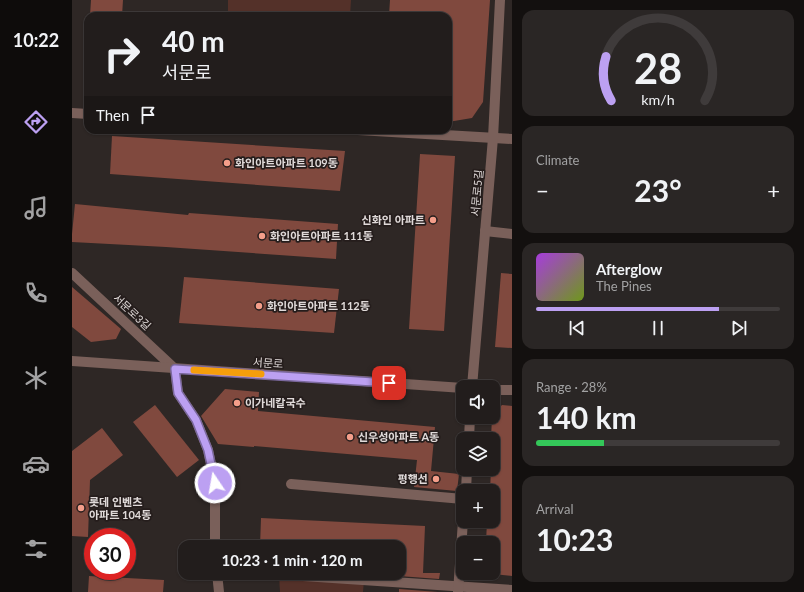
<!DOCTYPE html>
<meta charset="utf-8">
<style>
body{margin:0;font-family:Lato,"Noto Sans KR",sans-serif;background:#2a2625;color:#f1f3f6;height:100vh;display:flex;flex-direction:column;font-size:15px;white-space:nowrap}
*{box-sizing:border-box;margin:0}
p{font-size:13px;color:#a2a2a3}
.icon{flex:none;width:22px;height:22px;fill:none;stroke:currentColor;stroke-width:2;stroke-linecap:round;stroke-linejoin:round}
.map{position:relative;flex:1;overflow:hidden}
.details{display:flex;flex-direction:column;gap:10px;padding:10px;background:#13100f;width:292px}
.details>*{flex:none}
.hud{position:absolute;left:12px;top:12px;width:368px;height:122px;border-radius:12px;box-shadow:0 1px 3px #0004,0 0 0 1px #3f3b3b;background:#221d1c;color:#f1f3f6;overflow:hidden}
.fabs{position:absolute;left:384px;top:380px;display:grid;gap:8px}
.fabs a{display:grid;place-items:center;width:44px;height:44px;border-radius:8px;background:#221d1c;box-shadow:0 1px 3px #0004,0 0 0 1px #3f3b3b;font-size:20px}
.speed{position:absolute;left:12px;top:528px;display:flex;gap:8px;font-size:20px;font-weight:700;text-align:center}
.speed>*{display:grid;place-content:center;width:52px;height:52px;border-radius:50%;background:#221d1c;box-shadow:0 1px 3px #0004,0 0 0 1px #3f3b3b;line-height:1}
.speed .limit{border:6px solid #d22;background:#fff;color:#111}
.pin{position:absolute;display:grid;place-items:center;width:34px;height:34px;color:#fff;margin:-17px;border-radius:8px;box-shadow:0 2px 6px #0006}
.me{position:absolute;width:44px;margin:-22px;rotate:348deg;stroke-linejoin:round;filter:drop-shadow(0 0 3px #0008)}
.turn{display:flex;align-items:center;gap:14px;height:84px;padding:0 12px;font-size:18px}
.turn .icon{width:52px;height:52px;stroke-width:2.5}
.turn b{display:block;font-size:28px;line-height:34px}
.then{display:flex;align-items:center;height:38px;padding:0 12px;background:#0003;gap:8px;font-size:15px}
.big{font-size:30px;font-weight:700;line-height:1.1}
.details .widget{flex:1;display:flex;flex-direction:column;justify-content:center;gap:6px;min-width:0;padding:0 14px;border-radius:12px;background:#2a2625}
.details .dial{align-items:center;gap:0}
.dial svg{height:104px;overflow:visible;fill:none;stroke:#3f3b3b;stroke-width:7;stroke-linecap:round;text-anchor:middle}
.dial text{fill:#f1f3f6;stroke:none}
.song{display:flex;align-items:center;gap:12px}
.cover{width:48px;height:48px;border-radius:6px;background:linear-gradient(135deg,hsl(280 70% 55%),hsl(80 70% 35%))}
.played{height:4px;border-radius:2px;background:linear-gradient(90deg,#bca0f2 75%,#3f3b3b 75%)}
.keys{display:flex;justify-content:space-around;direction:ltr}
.heat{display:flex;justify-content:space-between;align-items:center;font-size:22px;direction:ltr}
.charge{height:6px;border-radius:3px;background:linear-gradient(90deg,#34c759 28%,#3f3b3b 0)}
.trip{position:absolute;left:106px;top:540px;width:228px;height:40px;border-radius:12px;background:#221d1c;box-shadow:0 1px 3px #0004,0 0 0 1px #3f3b3b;font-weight:700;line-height:40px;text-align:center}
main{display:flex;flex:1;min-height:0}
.menu{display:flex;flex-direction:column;width:72px;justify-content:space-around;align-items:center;background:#0e0c0b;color:#a2a2a3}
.menu .icon{width:28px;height:28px}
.menu .selected{color:#bca0f2}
.menu b{font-size:18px;color:#f1f3f6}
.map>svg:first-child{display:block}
.green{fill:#543129}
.building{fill:#80493e}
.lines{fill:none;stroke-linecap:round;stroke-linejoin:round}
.minor{stroke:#7a605a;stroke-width:10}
.route-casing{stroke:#7a689d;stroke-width:10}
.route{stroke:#bca0f2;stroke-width:7}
.slow{stroke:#f59e0b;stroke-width:7}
.poi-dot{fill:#f49e8a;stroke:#251d1c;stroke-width:1.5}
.labels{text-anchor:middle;stroke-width:3.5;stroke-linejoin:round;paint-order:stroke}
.poi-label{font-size:11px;font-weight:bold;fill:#e0dad9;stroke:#251d1c;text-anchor:start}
.street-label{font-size:11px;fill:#e0dad9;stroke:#251d1c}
</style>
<main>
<nav class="menu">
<b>10:22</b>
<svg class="icon selected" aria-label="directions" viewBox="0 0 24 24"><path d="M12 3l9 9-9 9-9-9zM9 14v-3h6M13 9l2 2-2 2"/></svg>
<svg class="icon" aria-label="music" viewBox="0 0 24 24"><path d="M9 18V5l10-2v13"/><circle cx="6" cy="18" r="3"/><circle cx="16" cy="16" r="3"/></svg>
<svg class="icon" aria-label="phone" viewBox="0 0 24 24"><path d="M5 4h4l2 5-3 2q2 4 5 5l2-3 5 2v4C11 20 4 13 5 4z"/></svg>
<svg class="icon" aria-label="climate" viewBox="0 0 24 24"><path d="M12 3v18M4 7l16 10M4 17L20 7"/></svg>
<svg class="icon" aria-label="car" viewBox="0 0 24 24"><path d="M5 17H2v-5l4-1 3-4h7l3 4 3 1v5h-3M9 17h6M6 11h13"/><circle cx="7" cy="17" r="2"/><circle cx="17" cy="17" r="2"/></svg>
<svg class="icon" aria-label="filters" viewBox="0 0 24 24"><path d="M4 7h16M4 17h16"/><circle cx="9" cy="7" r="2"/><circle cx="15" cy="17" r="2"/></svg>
</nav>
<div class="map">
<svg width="440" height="592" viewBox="0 0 440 592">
<rect width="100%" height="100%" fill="#2e2725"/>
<g class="green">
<polygon points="156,0 279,0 278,16 156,16"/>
<polygon points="207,575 292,580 291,592 208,592"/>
</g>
<g class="building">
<polygon points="19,0 51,0 50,16 18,16"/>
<polygon points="318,0 418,0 411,102 400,118 376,122 378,46 376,46 376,16 317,16"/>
<polygon points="40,136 273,151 268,191 38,174"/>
<polygon points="348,154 383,156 372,331 337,329"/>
<polygon points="3,204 116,215 117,213 266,224 264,259 94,247 0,242 0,234"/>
<polygon points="429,273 440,274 440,348 423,347"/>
<polygon points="112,277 267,289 262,333 107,323"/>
<polygon points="0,287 49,329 44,339 19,342 0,327"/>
<polygon points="153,389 187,392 186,411 363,427 359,471 387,474 385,491 342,487 345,460 182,446 182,447 146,444 129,416"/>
<polygon points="83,405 127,460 105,477 61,422"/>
<polygon points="430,405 440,406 440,576 421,574 421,543 414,543 415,521 421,521 421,491 418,491 419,469 421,469 421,439 419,439 420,417 421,414"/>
<polygon points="30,428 51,455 18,480 16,537 0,536 0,451"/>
<polygon points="189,518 353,526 351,573 368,573 367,579 327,576 327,547 188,547"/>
<polygon points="17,576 92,580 91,592 16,592"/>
<polygon points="327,589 366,592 327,592"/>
</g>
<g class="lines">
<g class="minor">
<polyline points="0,113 16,114"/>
<polyline points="286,130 440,139"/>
<polyline points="413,231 440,234"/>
<polyline points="0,273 103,369 106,393 124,420 136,450 143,483 143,547"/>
<polyline points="0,361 391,388"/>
<polyline points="400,387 421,138 428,0"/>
<polyline points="421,390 440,390"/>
<polyline points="397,439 398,417"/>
<polyline points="219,484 391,499"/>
<polyline points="394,491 395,469"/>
<polyline points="145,573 147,592"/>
<polyline points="145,574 186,573 440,590"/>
<polyline points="386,592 391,521"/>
</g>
</g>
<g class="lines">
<g class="route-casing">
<polyline id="route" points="143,483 136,450 124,420 106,393 103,369 317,383"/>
</g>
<use href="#route" class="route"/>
<polyline class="slow" points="122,370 189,374"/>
</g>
<g class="poi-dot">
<circle cx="155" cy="163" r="4"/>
<circle cx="361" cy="220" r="4"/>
<circle cx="190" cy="236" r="4"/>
<circle cx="187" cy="306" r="4"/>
<circle cx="165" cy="403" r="4"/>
<circle cx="278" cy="437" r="4"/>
<circle cx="364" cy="479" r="4"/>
<circle cx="9" cy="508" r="4"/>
</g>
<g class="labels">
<g class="poi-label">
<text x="163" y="167">화인아트아파트 109동</text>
<text x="353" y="224" text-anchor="end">신화인 아파트</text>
<text x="198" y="240">화인아트아파트 111동</text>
<text x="195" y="310">화인아트아파트 112동</text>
<text x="173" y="407">이가네칼국수</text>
<text x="286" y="441">신우성아파트 A동</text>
<text x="356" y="483" text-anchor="end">평행선</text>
<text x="17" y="506">롯데 인벤츠<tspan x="17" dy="13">아파트 104동</tspan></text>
</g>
<g class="street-label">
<text transform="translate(405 193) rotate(-85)" y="4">서문로5길</text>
<text transform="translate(60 312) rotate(43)" y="4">서문로3길</text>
<text transform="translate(196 363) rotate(4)" y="4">서문로</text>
</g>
</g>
</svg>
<div class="fabs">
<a><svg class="icon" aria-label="sound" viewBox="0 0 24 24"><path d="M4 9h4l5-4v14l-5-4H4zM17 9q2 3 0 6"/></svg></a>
<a><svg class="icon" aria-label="layers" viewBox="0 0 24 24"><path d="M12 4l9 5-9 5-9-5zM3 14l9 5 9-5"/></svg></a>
<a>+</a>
<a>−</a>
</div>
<div class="speed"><div class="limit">30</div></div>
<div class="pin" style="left:317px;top:383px;background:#d93025"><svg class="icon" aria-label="arrive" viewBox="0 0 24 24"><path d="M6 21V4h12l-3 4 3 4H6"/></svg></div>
<svg class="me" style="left:143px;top:483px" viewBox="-20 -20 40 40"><circle r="17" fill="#bca0f2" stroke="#fff" stroke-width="3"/><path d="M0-11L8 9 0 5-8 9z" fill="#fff"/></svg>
<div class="trip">10:23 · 1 min · 120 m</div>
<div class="hud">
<div class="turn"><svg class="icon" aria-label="right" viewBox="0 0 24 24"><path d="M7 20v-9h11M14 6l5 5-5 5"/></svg><div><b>40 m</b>서문로</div></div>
<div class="then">Then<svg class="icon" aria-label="arrive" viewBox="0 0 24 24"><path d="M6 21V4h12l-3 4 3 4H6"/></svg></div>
</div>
</div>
<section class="details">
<div class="widget dial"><svg viewBox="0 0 100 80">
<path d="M14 69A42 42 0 1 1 86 69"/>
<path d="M14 69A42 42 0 0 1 10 35" stroke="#bca0f2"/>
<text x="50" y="56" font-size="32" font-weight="700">28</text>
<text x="50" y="72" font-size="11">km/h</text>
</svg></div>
<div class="widget"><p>Climate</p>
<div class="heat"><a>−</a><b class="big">23°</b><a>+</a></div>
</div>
<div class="widget">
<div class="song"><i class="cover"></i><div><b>Afterglow</b><p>The Pines</p></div></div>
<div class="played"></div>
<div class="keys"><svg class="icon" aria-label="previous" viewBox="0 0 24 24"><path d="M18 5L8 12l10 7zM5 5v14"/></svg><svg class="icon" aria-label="pause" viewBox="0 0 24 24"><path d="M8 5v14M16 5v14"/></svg><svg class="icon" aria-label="next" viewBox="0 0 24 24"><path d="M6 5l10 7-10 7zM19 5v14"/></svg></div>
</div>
<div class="widget"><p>Range · 28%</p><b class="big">140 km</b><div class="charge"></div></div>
<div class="widget"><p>Arrival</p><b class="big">10:23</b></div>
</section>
</main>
